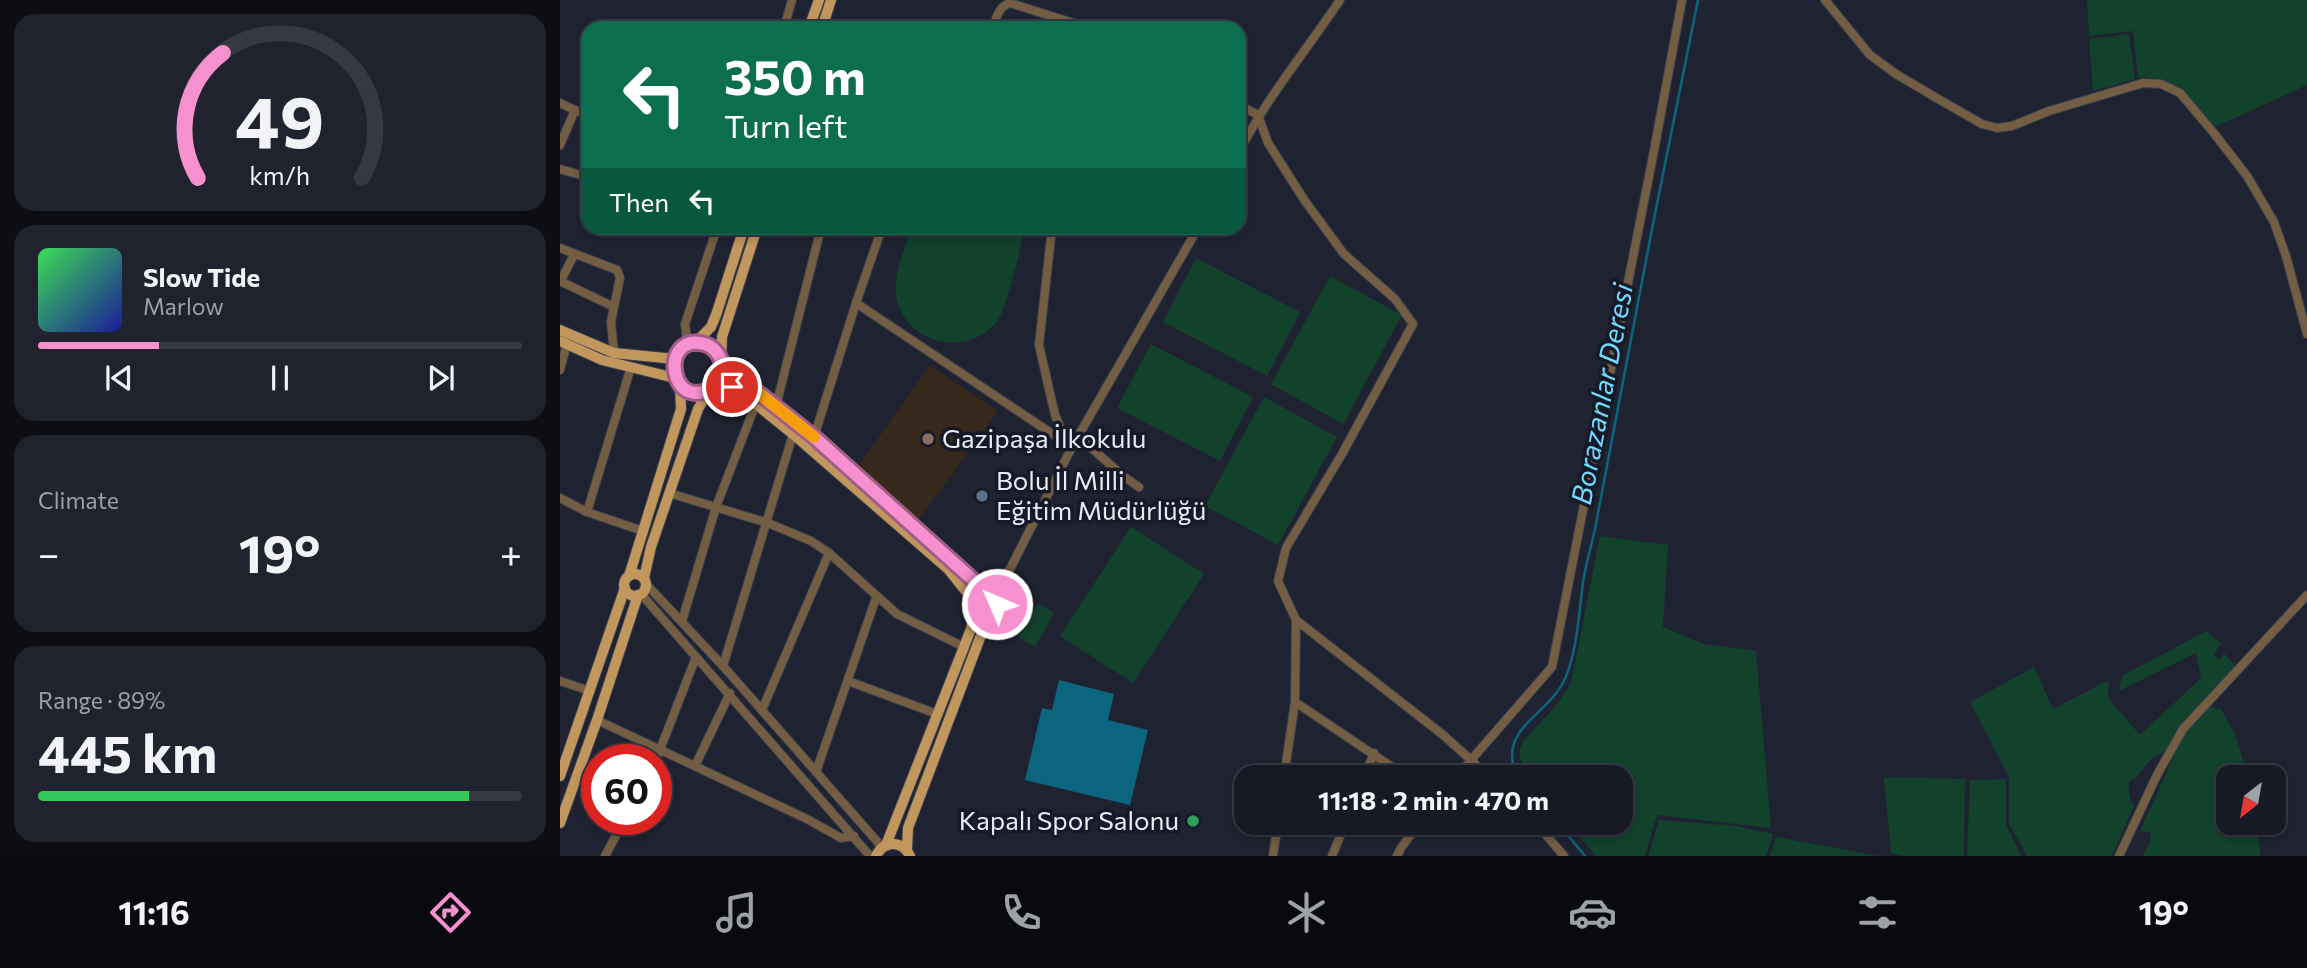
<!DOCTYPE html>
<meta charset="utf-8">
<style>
body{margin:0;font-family:Commissioner,sans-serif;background:#20232d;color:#f1f3f6;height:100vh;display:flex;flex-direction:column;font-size:26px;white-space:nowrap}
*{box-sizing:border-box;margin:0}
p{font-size:23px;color:#9ea1a7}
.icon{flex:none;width:38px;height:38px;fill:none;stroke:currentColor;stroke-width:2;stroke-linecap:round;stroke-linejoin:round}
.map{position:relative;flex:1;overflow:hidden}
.drawer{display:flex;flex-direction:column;gap:14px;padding:14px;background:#0d0e14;width:560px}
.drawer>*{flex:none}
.hud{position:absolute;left:21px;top:21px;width:665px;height:214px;border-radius:21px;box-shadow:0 4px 10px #0003,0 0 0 2px #363842;background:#0b6e4f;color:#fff;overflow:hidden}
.needle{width:46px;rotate:211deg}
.buttons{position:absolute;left:1656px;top:765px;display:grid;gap:14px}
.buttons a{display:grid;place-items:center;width:70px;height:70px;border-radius:14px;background:#171a25;box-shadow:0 4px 10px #0003,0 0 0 2px #363842;font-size:35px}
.speed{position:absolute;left:21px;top:744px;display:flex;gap:14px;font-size:35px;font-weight:700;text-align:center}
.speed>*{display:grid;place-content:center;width:91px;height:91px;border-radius:50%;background:#171a25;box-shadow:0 4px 10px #0003,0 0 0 2px #363842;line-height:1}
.speed .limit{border:10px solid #d22;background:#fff;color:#111}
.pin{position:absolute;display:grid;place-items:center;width:60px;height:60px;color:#fff;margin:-30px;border:4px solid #fff;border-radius:50%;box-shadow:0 2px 7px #0007}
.me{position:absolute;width:77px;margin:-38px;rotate:315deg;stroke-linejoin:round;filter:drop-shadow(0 0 5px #0008)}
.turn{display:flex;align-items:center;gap:24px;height:147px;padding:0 28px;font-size:32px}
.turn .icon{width:91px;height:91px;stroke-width:2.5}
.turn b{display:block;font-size:49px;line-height:60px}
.then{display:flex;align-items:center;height:66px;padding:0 28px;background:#0003;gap:14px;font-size:26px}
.big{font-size:52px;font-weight:700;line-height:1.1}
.drawer .widget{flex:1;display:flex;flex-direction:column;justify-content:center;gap:10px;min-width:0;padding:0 24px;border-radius:21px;background:#20232d}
.drawer .dial{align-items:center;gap:0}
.dial svg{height:182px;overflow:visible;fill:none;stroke:#363842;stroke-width:7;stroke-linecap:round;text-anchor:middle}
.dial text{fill:#f1f3f6;stroke:none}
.song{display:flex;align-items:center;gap:21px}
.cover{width:84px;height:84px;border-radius:10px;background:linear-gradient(135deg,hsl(130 70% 55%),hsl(240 70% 35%))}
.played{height:7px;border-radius:4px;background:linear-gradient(90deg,#f690cf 25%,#363842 25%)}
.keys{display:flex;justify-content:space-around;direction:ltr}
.heat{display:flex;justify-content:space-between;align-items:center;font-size:38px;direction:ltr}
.charge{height:10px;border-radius:5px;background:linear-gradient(90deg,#34c759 89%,#363842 0)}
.trip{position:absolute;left:674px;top:765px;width:399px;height:70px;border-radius:21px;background:#171a25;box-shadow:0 4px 10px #0003,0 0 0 2px #363842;font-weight:700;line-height:70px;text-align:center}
.tabs{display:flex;height:112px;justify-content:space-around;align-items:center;background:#090a0f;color:#9ea1a7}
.tabs .icon{width:49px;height:49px}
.tabs .on{color:#f690cf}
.tabs b{font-size:32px;color:#f1f3f6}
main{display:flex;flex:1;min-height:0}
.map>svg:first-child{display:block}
.education{fill:#37281c}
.green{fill:#12412c}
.water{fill:#0c657f}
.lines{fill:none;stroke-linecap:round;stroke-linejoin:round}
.stream{stroke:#0c657f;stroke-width:2.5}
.minor-casing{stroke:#3b3f4d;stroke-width:10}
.major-casing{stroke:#3b3f4d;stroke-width:12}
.minor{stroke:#735e43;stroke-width:8}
.major{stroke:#c2975e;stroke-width:10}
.route-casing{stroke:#a05e87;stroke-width:18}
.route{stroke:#f690cf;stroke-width:12}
.slow{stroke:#f59e0b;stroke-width:12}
.education-dot{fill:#8d6e63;stroke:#161a27;stroke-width:2.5}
.service-dot{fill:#5c6f8a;stroke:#161a27;stroke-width:2.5}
.leisure-dot{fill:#2e9e5b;stroke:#161a27;stroke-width:2.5}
.labels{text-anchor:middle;stroke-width:7;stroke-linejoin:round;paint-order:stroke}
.poi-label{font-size:26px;fill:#e9ecf6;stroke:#161a27;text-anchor:start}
.water-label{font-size:28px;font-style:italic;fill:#72daff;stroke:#161a27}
</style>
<main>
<section class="drawer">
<div class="widget dial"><svg viewBox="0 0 100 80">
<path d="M14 69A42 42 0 1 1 86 69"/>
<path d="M14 69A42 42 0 0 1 25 14" stroke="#f690cf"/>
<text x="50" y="56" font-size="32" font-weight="700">49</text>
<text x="50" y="72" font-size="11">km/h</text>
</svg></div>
<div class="widget">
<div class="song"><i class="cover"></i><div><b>Slow Tide</b><p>Marlow</p></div></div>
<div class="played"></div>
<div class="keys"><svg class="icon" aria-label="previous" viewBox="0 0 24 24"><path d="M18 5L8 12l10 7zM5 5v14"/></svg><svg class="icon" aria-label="pause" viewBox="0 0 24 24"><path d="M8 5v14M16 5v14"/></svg><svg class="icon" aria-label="next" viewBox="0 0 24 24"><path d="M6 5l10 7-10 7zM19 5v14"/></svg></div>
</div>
<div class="widget"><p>Climate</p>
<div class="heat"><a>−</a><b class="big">19°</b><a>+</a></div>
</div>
<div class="widget"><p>Range · 89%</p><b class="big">445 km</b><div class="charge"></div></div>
</section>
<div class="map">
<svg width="1747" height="856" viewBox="0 0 1747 856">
<rect width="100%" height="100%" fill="#1f2331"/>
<polygon class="education" points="370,365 438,411 357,522 298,467"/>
<g class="green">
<path d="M1527,0H1747V85L1655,127C1633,100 1616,77 1578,77L1573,31L1529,36Z"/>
<polygon points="1569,34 1575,79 1533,91 1529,39"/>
<path d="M351,228H465C460,248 448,305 438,320C409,360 343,344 336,295C333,274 345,248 351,228Z"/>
<polygon points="636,258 740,312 707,376 603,322"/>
<polygon points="770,276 842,315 783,424 711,384"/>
<polygon points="591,344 693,397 660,461 557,408"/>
<polygon points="704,397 777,437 718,545 645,506"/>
<polygon points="571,527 644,574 573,683 500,636"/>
<path d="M1040,536L1108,545L1103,627L1144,644L1196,651L1211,828L1097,815L1085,856H1036L1007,823L1060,822V777H971C948,747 964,741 985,718C995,707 1003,696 1011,683Z"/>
<polygon points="478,603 494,613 475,647 457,637"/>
<polygon points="1646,631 1661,644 1653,655 1659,660 1664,653 1676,668 1638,707 1646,710 1650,707 1661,709 1675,734 1688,777 1668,777 1668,822 1696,823 1701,856 1583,856 1591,840 1590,832 1580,831 1614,756 1613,746 1591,759 1576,778 1569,781 1569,796 1574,806 1552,856 1467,856 1449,824 1449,777 1410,702 1474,667 1493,709 1549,680 1548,698 1580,735 1641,678 1636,653 1559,691 1562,676"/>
<polygon points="1324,777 1405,779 1404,856 1345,856 1331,853"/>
<polygon points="1446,779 1446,824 1461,856 1407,856 1410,780"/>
<polygon points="1099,820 1176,826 1213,834 1206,856 1088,856"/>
<polygon points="1216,837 1319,856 1210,856"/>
</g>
<polygon class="water" points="499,680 554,694 548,720 588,730 570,805 465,780 482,708 492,710"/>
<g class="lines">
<g class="stream">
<path d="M957,777C937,729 984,718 1003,683C1017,656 1019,612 1023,582C1026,564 1031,547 1035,529L1092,229L1138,0"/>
<polyline points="997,822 1025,856"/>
</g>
<g class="minor-casing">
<g id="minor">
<polyline points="1265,0 1310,55 1336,74 1380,100 1422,124 1437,128 1452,126 1489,111 1583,83 1601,84 1620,93 1653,132 1687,176 1714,222 1726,256 1747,334"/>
<polyline points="224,28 232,0"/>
<path d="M433,28C436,18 439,6 450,3L529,28"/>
<polyline points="0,103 15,110"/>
<polyline points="679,105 698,115 708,143 745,201 784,254 835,299 853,324 782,454 726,548 718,581 736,620 735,702 724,777"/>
<polyline points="0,145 15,110 28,115"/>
<path d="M679,152C707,97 746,51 780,0"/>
<polyline points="0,169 28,177"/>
<polyline points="492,228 479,345 495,415 507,443"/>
<polyline points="0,248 57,270 60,278 51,322 54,353"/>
<polyline points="0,281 54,307"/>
<polyline points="0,282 14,255"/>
<polyline points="296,303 512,447"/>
<polyline points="128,345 125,324 157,228"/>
<polyline points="0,370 7,344"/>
<polyline points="216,406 261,228"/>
<polyline points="518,436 563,476 579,487"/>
<polyline points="254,437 296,303 322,228"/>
<polyline points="109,493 208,523 251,541 269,553 337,614 404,647"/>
<polyline points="0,498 27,512 83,531"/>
<polyline points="27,512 71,367"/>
<polyline points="86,584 163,666 322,847"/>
<polyline points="428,590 448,571"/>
<polyline points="81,594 310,856"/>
<polyline points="437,604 450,569 512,447 638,228"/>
<polyline points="736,620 882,734 911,760 992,667 1093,156 1122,0"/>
<polyline points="122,621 156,507 196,403"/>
<polyline points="163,666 233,434"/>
<polyline points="0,681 30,691"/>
<polyline points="288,681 377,714"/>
<polyline points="735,702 847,777"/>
<polyline points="202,710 269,553"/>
<polyline points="37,720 247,819 281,838 294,836"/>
<polyline points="96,760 136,657"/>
<polyline points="135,766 170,693"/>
<polyline points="256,772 316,598"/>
<polyline points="804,777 814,753"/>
<polyline points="897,777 911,760 928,777"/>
<polyline points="975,822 1004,856"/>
<polyline points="45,856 65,819"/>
<polyline points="713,856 718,822"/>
<polyline points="772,856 786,822"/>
<polyline points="837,856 841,848 860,822"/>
<polyline points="1559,856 1597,775 1623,729 1747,595"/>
</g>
</g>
<g class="major-casing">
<g id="major">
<polyline points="249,28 259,0"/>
<polyline points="262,28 271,0"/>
<polyline points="0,330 54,353 115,359"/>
<polyline points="0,341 42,360 115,378"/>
<polyline points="135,343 151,327 156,315 184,228"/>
<circle cx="138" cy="368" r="24"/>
<polyline points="161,360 162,337 197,228"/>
<polyline points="162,364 254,437 423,589"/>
<polyline points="157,384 181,392 233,434 388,569 412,599"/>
<circle cx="75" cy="585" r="11"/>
<polyline points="69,576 121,409 120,385"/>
<polyline points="84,578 91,547 138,409 150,389"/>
<circle cx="424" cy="602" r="13"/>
<polyline points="0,776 65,588"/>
<polyline points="0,823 37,720 78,595"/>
<polyline points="326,845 411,629 415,610"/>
<polyline points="347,849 348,828 429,614"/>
<path d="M316,856C324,840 342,840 350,856"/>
</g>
</g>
<use href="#minor" class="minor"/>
<use href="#major" class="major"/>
</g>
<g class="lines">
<g class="route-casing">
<path id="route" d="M172,387L157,384C111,421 96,331 145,344C154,347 160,355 162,364L254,437L423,589L433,593L437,604"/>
</g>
<use href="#route" class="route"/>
<polyline class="slow" points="173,373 254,437"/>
</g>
<circle class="education-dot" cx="368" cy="439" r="7"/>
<circle class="service-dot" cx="422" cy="496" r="7"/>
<circle class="leisure-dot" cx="633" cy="821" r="7"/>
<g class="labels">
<g class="poi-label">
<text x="382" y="448">Gazipaşa İlkokulu</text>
<text x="436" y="490">Bolu İl Milli<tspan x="436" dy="30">Eğitim Müdürlüğü</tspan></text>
<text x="619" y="830" text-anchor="end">Kapalı Spor Salonu</text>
</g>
<g class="water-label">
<text transform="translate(1042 394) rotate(-79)" y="10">Borazanlar Deresi</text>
</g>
</g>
</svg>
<div class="buttons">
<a><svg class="needle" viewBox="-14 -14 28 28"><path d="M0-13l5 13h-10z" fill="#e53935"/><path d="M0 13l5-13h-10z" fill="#9ea1a7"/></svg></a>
</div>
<div class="speed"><div class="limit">60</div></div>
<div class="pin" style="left:172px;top:387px;background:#d93025"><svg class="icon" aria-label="arrive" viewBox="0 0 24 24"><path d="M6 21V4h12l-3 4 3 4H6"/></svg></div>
<svg class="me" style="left:437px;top:604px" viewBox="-20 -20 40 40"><circle r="17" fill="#f690cf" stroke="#fff" stroke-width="3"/><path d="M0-11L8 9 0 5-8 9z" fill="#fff"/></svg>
<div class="trip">11:18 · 2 min · 470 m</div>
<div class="hud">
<div class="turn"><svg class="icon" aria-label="left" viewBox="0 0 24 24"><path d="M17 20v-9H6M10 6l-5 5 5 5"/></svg><div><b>350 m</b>Turn left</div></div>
<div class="then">Then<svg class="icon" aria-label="left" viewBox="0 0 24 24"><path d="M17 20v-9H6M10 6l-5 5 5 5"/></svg></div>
</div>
</div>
</main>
<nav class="tabs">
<b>11:16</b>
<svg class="icon on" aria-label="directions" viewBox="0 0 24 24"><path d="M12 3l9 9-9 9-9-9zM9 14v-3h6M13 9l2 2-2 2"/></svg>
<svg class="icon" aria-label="music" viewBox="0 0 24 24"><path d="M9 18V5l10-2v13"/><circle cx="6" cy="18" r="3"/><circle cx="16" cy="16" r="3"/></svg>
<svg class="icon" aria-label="phone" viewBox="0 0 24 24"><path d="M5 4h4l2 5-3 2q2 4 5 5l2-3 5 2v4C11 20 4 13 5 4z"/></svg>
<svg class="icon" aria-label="climate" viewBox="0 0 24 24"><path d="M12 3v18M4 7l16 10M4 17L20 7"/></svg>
<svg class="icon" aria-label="car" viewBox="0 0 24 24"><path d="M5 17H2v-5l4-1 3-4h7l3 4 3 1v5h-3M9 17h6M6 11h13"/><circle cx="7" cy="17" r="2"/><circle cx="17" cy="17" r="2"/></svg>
<svg class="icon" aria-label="filters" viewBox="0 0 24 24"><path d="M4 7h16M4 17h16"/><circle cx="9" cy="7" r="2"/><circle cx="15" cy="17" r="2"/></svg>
<b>19°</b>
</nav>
